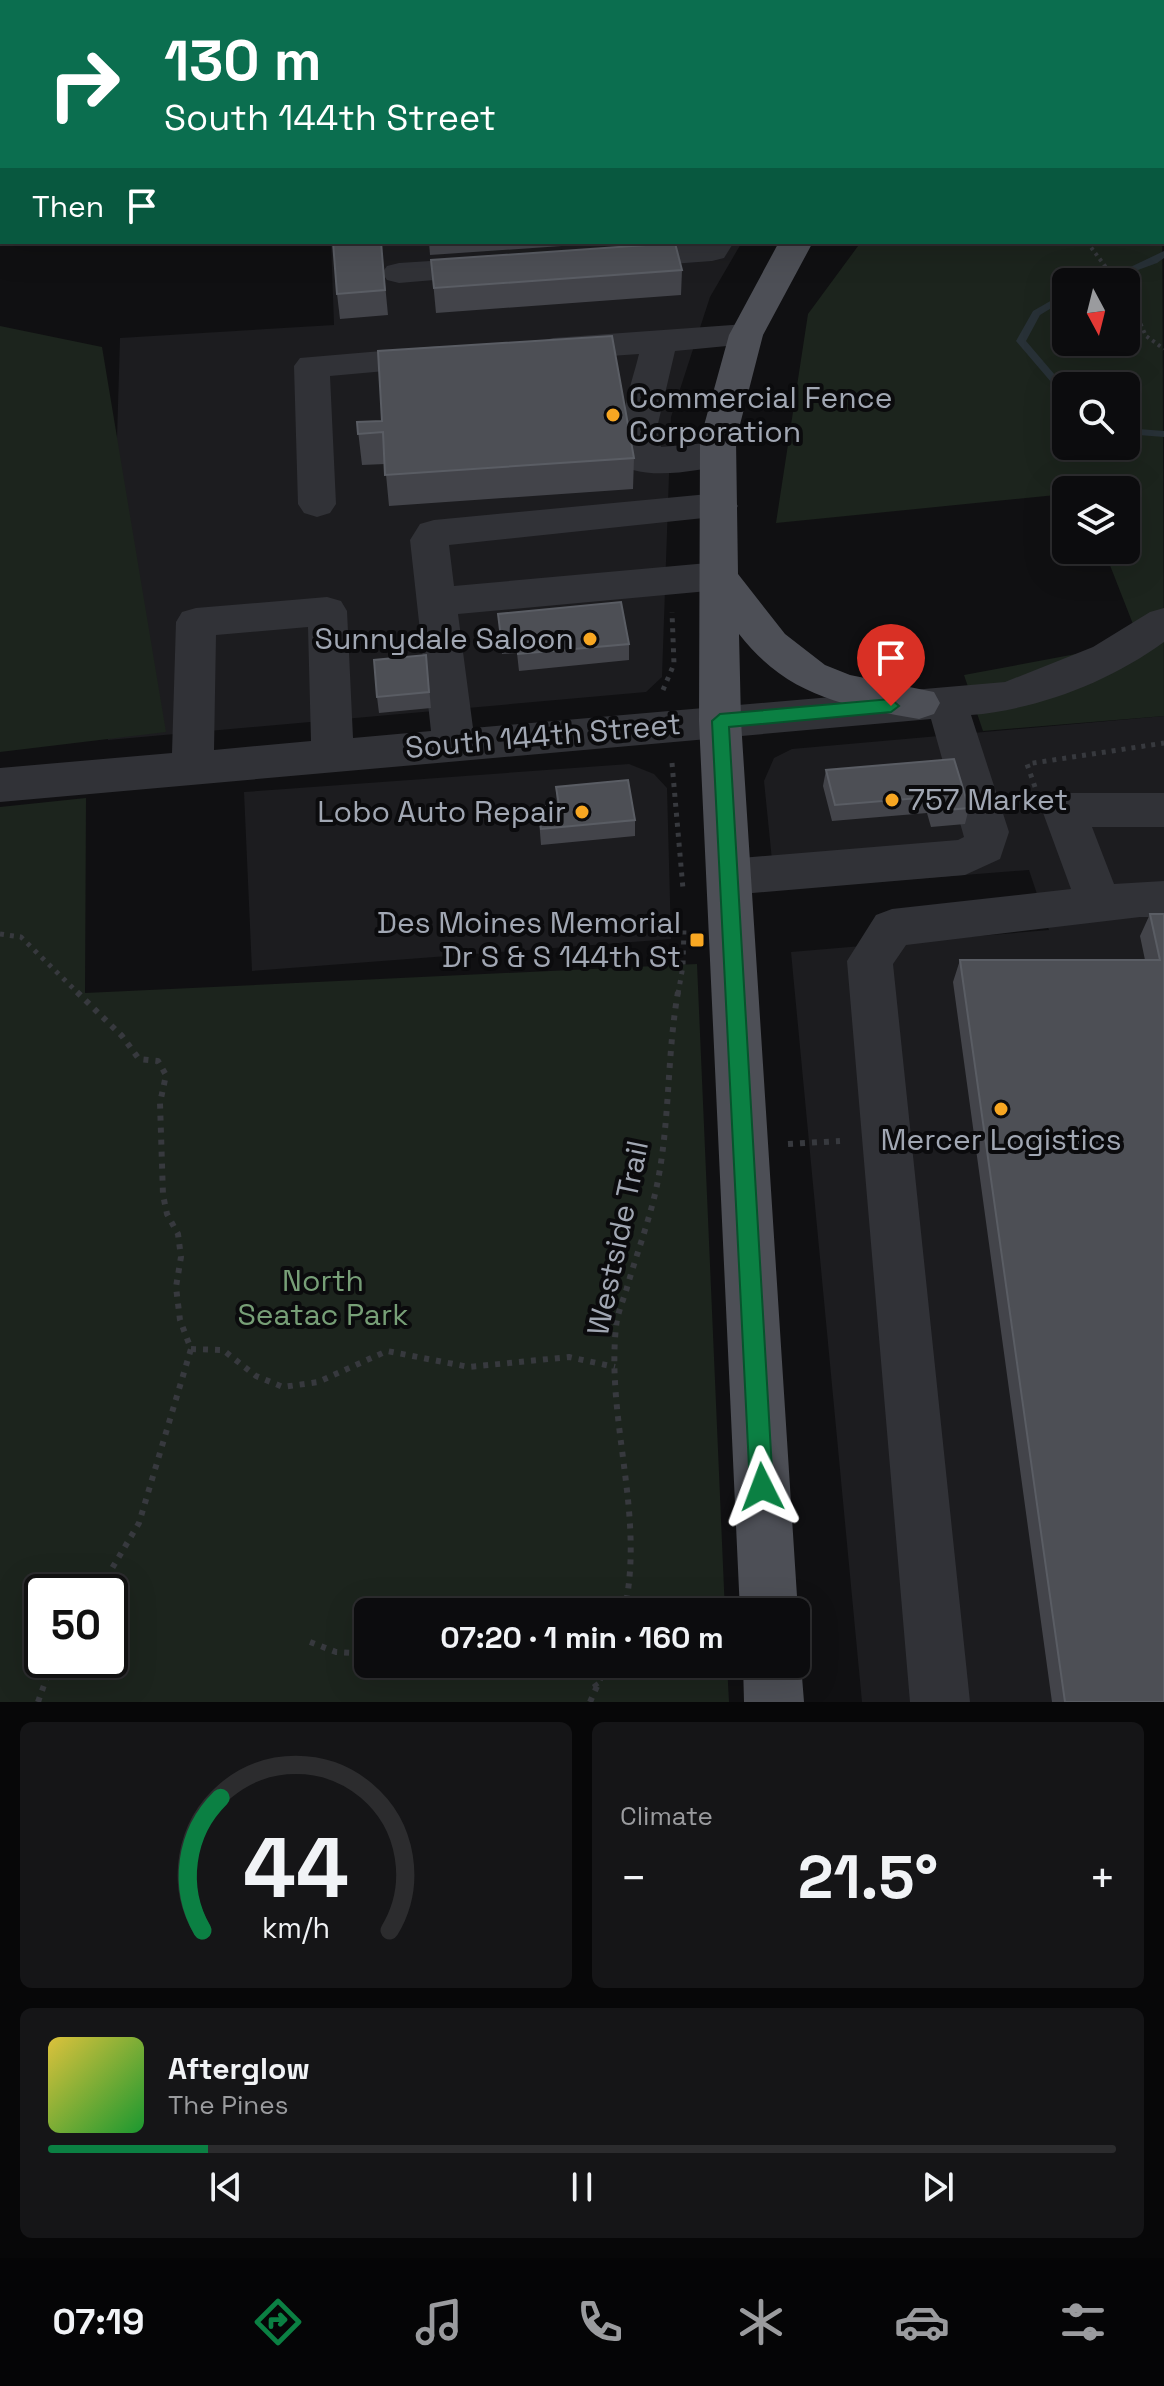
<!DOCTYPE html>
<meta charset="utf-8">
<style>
body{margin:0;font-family:"Space Grotesk",sans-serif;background:#151517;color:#f1f3f6;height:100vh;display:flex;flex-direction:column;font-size:30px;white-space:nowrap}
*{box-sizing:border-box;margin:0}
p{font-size:26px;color:#9a9b9e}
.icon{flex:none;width:44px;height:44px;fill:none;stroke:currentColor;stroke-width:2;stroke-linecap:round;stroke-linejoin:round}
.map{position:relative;height:1702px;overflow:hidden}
.drawer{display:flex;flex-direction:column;gap:20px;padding:20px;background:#070708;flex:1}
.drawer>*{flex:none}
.hud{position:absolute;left:0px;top:0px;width:1164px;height:244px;box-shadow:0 8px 32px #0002,0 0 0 2px #2c2c2e;background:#0b6e4f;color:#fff;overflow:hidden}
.needle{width:52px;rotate:173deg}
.tools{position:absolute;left:1052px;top:268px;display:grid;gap:16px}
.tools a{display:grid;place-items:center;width:88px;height:88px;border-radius:12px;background:#0c0c0e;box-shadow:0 8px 32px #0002,0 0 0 2px #2c2c2e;font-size:40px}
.speed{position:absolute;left:24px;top:1574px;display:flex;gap:16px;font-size:40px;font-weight:700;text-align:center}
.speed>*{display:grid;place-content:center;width:104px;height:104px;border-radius:50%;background:#0c0c0e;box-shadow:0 8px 32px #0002,0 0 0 2px #2c2c2e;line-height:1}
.speed .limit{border:4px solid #111;border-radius:12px;background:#fff;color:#111}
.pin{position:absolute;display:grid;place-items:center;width:68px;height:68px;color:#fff;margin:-82px -34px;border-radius:50% 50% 50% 0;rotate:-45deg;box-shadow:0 0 8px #0007}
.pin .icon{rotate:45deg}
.me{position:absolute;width:88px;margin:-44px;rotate:357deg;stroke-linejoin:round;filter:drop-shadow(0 0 6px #0008)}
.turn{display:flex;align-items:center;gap:28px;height:168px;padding:0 32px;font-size:36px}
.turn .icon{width:104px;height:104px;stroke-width:2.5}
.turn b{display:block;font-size:56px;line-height:68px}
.then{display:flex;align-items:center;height:76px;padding:0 32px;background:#0003;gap:16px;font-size:30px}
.big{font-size:60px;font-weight:600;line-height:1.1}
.drawer .card{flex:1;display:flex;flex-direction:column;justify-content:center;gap:12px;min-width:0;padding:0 28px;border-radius:12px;background:#151517}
.drawer .dial{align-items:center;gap:0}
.dial svg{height:208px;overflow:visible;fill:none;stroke:#2c2c2e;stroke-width:7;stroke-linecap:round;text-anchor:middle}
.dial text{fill:#f1f3f6;stroke:none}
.song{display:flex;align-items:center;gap:24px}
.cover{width:96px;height:96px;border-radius:12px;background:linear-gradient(135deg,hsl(50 70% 55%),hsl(130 70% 35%))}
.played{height:8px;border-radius:4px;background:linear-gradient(90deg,#0b8043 15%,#2c2c2e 15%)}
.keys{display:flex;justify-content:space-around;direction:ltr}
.heat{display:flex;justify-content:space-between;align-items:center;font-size:44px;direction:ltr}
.drawer .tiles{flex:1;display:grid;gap:20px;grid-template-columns:1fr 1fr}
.card:last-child{grid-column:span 2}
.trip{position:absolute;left:354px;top:1598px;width:456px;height:80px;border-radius:12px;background:#0c0c0e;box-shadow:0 8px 32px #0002,0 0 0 2px #2c2c2e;font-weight:600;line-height:80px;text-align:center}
.dock{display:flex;height:128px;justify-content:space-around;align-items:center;background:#050506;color:#9a9b9e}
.dock .icon{width:56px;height:56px}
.dock .selected{color:#0b8043}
.dock b{font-size:36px;color:#f1f3f6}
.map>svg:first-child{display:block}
.built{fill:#1c1c1f}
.green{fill:#1c241d;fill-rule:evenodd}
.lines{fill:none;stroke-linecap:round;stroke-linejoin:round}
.stream{fill:#283137;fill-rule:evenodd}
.path-far2{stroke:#37393e;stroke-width:4;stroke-dasharray:3 4;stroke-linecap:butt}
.path-far1{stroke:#37393e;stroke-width:5;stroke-dasharray:4 6;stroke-linecap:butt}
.path{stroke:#37393e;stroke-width:6;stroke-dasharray:5 7;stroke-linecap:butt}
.minor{fill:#313237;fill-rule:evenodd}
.major{fill:#4d4f56;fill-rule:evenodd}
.wall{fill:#43444a}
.building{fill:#4d4f55;stroke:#5a5d64;stroke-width:2}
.route{fill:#0b8043;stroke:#07532c;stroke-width:2}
.poi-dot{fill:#f8a722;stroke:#0b0b0d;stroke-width:3}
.labels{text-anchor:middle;stroke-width:8;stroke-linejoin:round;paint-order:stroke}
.poi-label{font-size:30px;fill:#a1a7b3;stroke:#0b0b0d;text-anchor:end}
.street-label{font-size:30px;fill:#a1a7b3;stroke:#0b0b0d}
.park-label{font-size:30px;fill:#779f77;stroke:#0b0b0d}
</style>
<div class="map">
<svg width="1164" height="1702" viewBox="0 0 1164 1702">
<rect width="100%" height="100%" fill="#101012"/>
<g class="built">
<polygon points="331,242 742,242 710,297 671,417 662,677 646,692 108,740 120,338 334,325"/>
<polygon points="1164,716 1164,1702 862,1702 791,952 1049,930 1029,870 775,890 764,781 774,758 792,749"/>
<polygon points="629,764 654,774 667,788 671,939 252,971 244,792"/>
</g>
<g class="green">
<polygon points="0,0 693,0 2,2 0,186"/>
<path d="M1162,158L1164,716L983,731L964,675L1140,642L1104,550H1126V490H1066V494L776,523L808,314L861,242H1162ZM1066,282H1126V342H1066ZM1066,386H1126V446H1066Z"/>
<polygon points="0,326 102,347 166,732 0,752"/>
<path d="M86,798L85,993L697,964L725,1612H368V1664H727L729,1702H0V807ZM42,1592H110V1660H42Z"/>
</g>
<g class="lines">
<g class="stream">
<polygon points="622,0 630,0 629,2 621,2"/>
<polygon points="1156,0 1164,0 1164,4"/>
<rect x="1162" y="42" width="2" height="7"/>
<polygon points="1162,109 1164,110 1164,116 1162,115"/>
<rect x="0" y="157" width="2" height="6"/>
<polygon points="1164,251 1164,258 1157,263 1127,274 1122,271"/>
<polygon points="1093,275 1098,278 1093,282 1082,282"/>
<polygon points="1066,292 1066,299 1040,315 1026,341 1066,388 1066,397 1063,396 1016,341 1033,311"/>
<polygon points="1126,428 1164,431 1164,437 1126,434"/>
</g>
<g class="path-far2">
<polyline points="212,2 215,0"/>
<polyline points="1087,242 1117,282"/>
<polyline points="1126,292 1146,336 1164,349"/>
</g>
<g class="path-far1">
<polyline points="663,690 674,664 672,612"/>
<polyline points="672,763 683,889"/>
<polyline points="1035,787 1027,764 1164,743"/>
<polyline points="0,934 21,937 79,994"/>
<polyline points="678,994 683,966 684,927"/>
</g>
<g class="path">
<polyline points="77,992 122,1036 139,1059 158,1061 166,1075 160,1103 163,1195 167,1214 178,1234 181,1257 176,1287 180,1320 191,1349 139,1523 98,1592"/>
<polyline points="788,1144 840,1141"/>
<polyline points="191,1349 223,1350 256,1376 283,1387 318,1382 387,1351 469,1367 569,1357 615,1367"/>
<polyline points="437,1612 459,1600 509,1612"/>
<path d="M624,1612C646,1517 606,1422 616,1327C617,1315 622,1303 626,1291C636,1255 651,1217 658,1180C670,1118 667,1054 678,992"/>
<polyline points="310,1642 336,1652 368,1654"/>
<polyline points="580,1664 597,1687"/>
<polyline points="38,1702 53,1660"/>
<polyline points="590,1702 607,1664"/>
</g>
<g class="minor">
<polygon points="698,242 734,242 724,258 712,261 617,268 605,265 600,258 605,251 617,248"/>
<polygon points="493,257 505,260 510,267 505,274 399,283 387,280 382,273 387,266 399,263"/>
<path d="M746,324L758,327L763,335L758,343L675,351L657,428L661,447L718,442L731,445L736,454L731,463C703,470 661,478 633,470C611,434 630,391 639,354L553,360L541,357L536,349L541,341L553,338Z"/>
<polygon points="440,346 452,349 458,357 452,365 330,376 336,504 330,513 317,517 304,513 298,504 294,366 300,358"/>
<path d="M719,493L732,497L738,506L732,515L449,545L454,586L719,562L733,566L739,576L733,586L719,590L458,614L473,728L1005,682L1093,647L1150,612L1164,608V642C1109,682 1039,709 971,715L1009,832L1000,859L965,875L729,895L713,890L707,877L713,864L729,859L958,840L964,837L931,719L0,802V768L172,753L176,622L182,612L196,608L327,597L341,601L347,611L353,738L431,731L410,540L420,524L434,520ZM308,627L311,741L214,750L216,635Z"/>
<polygon points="1064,793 1164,793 1164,827 1092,827 1114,884 1164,881 1164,917 1140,917 906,945 893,964 970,1702 910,1702 847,961 876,915 892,909 1071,889 1042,810 1049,798"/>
</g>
<g class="major">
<path d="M779,242H813L763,335L736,440L738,574L785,634L825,665L850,675L934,692L940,703L934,714L919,719C845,706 788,697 739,634L741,721L798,1612L796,1616V1612H740L699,721L700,440L729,335Z"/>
<polygon points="796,1651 801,1664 804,1702 744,1702 743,1664 796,1664"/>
</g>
</g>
<g class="wall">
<polygon points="381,242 388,315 340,319 337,294"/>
<polygon points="429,242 619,242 430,255"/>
<polygon points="431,260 682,270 681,295 436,313"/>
<polygon points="357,422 634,458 633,489 389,506 385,464 362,465"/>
<polygon points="498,614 629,644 629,660 519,671 517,653 502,654"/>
<polygon points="426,655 431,708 379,713 377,697"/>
<polygon points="826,770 969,808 965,824 931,827 927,813 832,821 823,786"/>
<polygon points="556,787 635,820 635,836 541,845 538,807 557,806"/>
<polygon points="1150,914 1164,914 1164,1702 1052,1702 953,982 960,960 1145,960 1140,936"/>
</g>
<g class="building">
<polygon points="750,0 840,0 841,2 719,2"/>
<polygon points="333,242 381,242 385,290 337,294"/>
<polygon points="675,243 682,270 434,288 431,260"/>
<polygon points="612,336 634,458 385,475 383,432 358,434 357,422 382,421 378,351"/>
<polygon points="621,602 629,644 518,654 516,636 501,638 498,614"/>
<polygon points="426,655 429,692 377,697 374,660"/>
<polygon points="954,759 969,808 935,811 931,797 835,805 826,770"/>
<polygon points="628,780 635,820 541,829 538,807 559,805 556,787"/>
<polygon points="1150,914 1164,914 1164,1702 1065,1702 960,960 1160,960"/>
</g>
<polygon class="route" points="891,699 899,706 891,712 729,727 773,1487 770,1495 762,1499 754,1495 750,1487 712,721 720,714"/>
<g class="poi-dot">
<circle cx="613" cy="415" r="8"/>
<circle cx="590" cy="639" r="8"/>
<circle cx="892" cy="800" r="8"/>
<circle cx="582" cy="812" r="8"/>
<rect x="689" y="932" width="16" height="16" rx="4"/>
<circle cx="1001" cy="1109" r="8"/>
</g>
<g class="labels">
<g class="poi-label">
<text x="629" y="408" text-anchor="start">Commercial Fence<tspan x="629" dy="34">Corporation</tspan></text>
<text x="574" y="649">Sunnydale Saloon</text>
<text x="908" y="810" text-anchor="start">757 Market</text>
<text x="566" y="822">Lobo Auto Repair</text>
<text x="681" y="933">Des Moines Memorial<tspan x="681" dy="34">Dr S &amp; S 144th St</tspan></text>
<text x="1001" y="1150" text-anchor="middle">Mercer Logistics</text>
</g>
<g class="street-label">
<text transform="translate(543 736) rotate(-5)" y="10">South 144th Street</text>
<text transform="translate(618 1238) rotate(-78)" y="10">Westside Trail</text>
</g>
<g class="park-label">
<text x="323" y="1291">North<tspan x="323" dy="34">Seatac Park</tspan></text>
</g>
</g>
</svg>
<div class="tools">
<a><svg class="needle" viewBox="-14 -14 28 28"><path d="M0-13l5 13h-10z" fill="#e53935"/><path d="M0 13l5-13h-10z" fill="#9a9b9e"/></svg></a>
<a><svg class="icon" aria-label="search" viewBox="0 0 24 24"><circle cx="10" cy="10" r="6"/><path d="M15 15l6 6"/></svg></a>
<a><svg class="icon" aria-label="layers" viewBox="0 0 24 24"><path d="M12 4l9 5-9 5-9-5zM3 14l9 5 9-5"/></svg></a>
</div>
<div class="speed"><div class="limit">50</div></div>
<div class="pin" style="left:891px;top:706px;background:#d93025"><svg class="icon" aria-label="arrive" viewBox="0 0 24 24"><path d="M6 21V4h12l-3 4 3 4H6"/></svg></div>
<svg class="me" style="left:762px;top:1487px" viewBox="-20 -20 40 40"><path d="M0-17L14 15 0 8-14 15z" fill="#0b8043" stroke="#fff" stroke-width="4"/></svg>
<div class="trip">07:20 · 1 min · 160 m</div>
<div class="hud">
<div class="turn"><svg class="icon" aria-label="right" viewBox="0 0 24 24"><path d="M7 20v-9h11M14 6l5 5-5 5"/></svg><div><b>130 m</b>South 144th Street</div></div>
<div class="then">Then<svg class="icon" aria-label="arrive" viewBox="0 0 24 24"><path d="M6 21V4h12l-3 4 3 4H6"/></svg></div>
</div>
</div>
<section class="drawer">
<div class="tiles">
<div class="card dial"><svg viewBox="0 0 100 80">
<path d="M14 69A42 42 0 1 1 86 69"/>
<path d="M14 69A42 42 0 0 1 21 18" stroke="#0b8043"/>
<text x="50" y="56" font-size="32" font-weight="700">44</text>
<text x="50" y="72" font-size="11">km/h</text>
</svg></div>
<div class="card"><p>Climate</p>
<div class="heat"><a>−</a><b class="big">21.5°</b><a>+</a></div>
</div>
<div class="card">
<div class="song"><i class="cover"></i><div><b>Afterglow</b><p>The Pines</p></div></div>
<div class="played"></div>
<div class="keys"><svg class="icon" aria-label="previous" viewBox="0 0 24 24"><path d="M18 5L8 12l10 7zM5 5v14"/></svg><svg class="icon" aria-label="pause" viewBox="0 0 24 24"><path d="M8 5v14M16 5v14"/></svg><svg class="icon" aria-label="next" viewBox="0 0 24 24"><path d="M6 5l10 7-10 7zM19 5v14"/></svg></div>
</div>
</div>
</section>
<nav class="dock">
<b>07:19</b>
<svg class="icon selected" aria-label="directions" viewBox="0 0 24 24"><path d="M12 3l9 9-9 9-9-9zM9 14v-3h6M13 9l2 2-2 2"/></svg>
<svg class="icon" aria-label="music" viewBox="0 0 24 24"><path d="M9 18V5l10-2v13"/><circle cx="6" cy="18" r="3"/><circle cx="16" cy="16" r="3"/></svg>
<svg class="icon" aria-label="phone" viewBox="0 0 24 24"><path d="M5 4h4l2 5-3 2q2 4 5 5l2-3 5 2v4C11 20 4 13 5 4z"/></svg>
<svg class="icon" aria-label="climate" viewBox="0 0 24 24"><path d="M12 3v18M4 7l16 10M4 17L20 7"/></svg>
<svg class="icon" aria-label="car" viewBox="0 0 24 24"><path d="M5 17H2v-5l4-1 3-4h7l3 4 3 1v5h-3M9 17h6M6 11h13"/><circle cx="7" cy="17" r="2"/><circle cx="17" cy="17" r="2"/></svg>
<svg class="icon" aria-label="filters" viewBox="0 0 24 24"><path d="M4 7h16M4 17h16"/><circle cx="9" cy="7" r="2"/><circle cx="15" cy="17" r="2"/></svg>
</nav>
